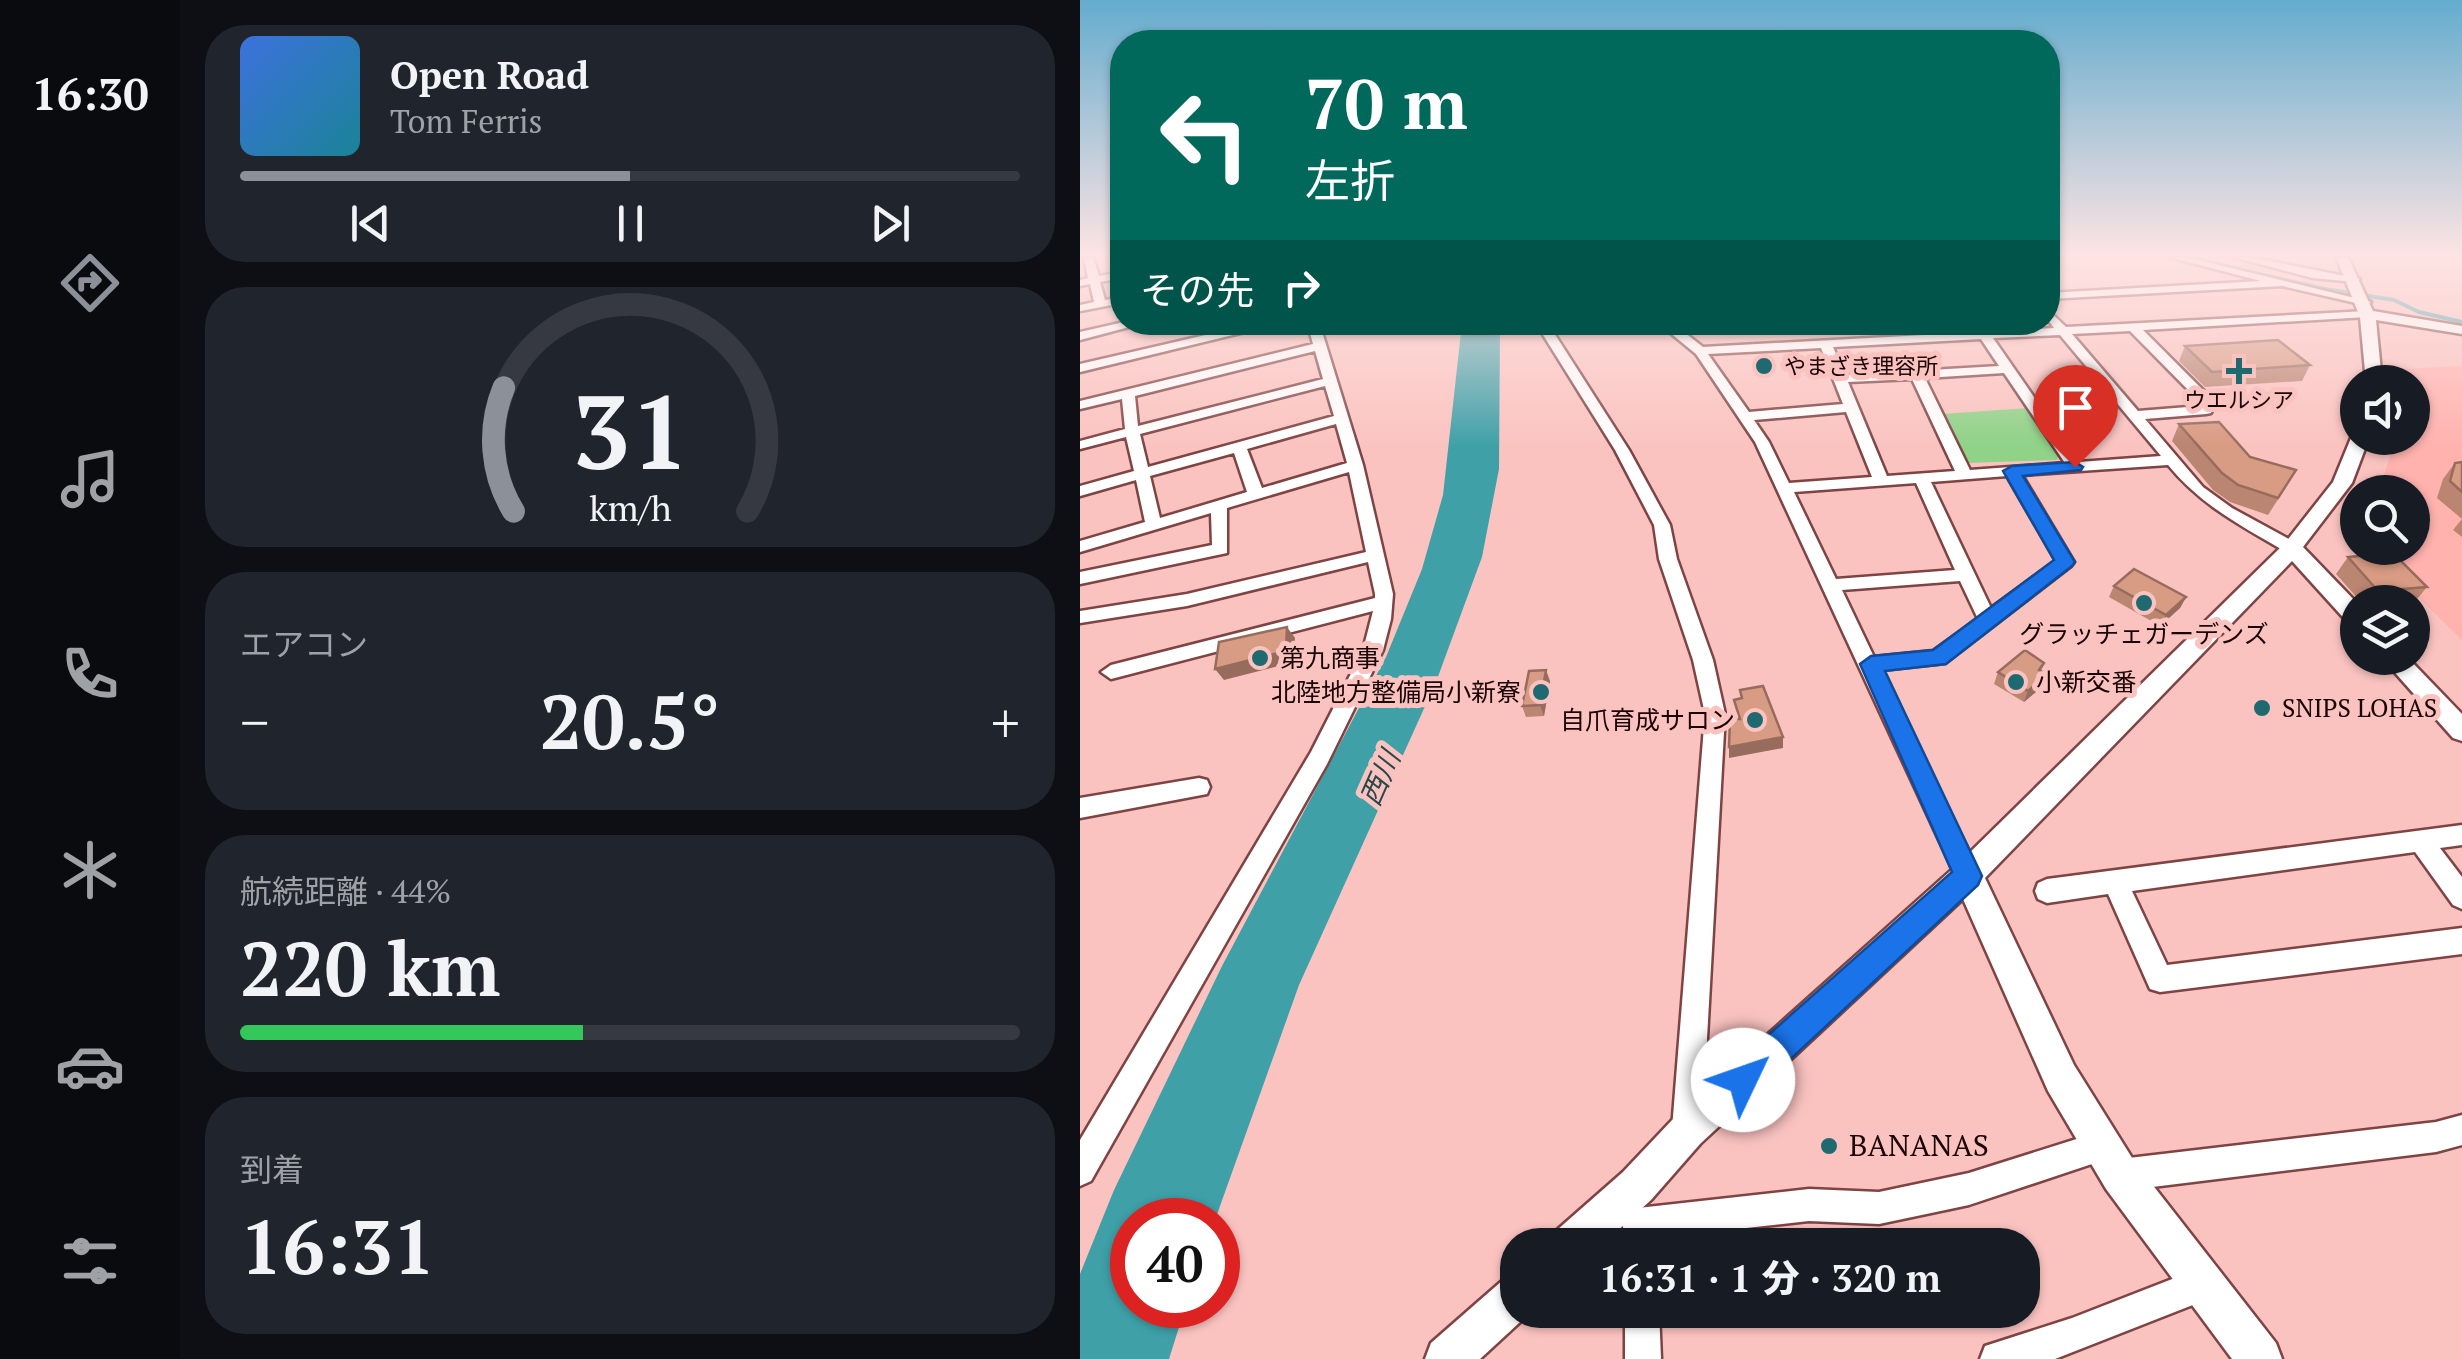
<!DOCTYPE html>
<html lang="ja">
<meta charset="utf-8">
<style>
body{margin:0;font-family:"PT Serif","Noto Sans JP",serif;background:#20242c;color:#f1f3f6;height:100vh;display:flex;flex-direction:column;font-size:38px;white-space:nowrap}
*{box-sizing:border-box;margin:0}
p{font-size:32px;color:#9ea1a6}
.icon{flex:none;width:55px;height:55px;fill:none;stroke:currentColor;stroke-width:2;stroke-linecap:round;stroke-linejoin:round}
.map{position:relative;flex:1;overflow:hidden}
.panel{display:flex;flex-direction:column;gap:25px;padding:25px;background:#0d0f14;width:900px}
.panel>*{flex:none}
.banner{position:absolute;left:30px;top:30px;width:950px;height:305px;border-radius:40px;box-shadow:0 2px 8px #0004;background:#00695c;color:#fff;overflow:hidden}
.buttons{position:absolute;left:1260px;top:365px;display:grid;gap:20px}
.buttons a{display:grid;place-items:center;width:90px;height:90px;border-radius:50%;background:#171b24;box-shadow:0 2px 8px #0004;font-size:50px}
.speed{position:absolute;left:30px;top:1198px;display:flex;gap:20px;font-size:50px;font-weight:700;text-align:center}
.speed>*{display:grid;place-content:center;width:130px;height:130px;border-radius:50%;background:#171b24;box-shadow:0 2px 8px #0004;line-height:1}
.speed .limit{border:15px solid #d22;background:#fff;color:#111}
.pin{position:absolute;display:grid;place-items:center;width:85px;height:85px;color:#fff;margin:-102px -42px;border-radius:50% 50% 50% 0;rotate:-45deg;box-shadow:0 0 10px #0007}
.pin .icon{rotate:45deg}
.me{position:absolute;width:110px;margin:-55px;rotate:48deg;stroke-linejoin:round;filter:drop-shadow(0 0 8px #0008)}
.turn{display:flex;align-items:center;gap:35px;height:210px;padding:0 30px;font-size:45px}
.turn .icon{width:130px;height:130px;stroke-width:2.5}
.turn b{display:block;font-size:70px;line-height:85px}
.then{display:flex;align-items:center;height:95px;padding:0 30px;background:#0003;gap:20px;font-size:38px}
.big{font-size:75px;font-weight:800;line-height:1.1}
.panel .card{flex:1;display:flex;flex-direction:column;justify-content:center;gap:15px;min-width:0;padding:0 35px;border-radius:40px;background:#20242c}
.panel .dial{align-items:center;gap:0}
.dial svg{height:260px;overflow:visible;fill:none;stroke:#363941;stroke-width:7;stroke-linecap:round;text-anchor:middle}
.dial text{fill:#f1f3f6;stroke:none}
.song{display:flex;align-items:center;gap:30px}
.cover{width:120px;height:120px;border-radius:15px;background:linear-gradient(135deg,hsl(220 70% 55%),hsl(190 70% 35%))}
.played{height:10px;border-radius:5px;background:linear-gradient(90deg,#8c9099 50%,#363941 50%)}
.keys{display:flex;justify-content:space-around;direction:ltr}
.heat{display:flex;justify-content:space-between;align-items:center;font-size:55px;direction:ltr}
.charge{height:15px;border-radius:8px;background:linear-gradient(90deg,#34c759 44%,#363941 0)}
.trip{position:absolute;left:420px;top:1228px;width:540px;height:100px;border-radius:40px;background:#171b24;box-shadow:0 2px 8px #0004;font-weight:800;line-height:100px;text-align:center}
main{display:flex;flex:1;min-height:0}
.tabs{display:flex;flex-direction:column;width:180px;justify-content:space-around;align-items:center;background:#090b0e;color:#9ea1a6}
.tabs .icon{width:70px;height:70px}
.tabs .selected{color:#8c9099}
.tabs b{font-size:45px;color:#f1f3f6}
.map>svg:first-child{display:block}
.built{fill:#ffb2ae}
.green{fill:#8fd288}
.water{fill:#3fa0a8}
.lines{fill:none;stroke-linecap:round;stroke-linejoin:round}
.stream{stroke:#3fa0a8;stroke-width:4}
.minor-casing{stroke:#7e4443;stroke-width:5}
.tertiary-casing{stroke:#7e4443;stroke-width:5}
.minor{fill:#fff;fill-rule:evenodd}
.tertiary{fill:#fff;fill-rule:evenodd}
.wall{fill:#ba8571}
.shaded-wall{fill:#976c5c}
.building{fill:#d89b83;stroke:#976c5c;stroke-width:2.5}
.route{fill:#1a73e8;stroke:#114b97;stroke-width:2.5}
.poi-dot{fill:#1e6a70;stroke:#fac3c0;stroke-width:4}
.labels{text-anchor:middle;stroke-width:10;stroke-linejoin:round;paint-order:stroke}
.far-poi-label{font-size:22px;fill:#1a0405;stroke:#fac3c0;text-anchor:start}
.poi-label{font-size:25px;fill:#1a0405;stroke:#fac3c0;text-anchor:start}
.water-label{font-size:28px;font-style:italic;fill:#29484a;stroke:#fac3c0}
.near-poi-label{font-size:30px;fill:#1a0405;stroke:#fac3c0;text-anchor:start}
</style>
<main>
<nav class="tabs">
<b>16:30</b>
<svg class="icon selected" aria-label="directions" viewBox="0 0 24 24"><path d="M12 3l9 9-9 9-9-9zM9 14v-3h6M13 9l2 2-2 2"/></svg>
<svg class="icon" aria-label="music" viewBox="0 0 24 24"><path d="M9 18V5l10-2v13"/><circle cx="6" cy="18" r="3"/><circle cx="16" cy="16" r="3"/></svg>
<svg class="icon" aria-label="phone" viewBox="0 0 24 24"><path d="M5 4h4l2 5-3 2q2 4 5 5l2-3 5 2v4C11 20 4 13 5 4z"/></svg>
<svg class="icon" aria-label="climate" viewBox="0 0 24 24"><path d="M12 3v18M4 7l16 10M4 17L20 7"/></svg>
<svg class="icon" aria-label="car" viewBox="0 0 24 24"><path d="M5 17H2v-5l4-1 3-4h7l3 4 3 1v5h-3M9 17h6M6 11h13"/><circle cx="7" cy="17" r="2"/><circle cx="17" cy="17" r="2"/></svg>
<svg class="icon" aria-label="filters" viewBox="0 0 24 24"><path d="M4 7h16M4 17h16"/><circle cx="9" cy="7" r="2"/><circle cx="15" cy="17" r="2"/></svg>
</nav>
<section class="panel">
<div class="card">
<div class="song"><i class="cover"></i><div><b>Open Road</b><p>Tom Ferris</p></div></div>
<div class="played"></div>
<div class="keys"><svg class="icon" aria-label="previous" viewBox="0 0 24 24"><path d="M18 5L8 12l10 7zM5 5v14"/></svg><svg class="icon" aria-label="pause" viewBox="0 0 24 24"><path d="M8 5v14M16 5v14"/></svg><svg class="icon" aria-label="next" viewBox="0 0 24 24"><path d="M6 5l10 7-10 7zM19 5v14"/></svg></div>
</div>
<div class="card dial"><svg viewBox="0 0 100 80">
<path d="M14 69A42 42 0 1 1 86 69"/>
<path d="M14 69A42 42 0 0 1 11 31" stroke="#8c9099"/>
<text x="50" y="56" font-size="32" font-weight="700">31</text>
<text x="50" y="72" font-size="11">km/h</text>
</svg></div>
<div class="card"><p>エアコン</p>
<div class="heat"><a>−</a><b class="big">20.5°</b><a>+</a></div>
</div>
<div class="card"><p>航続距離 · 44%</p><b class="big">220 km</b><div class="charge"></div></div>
<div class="card"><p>到着</p><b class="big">16:31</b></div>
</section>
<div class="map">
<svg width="1382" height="1359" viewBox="0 0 1382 1359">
<rect width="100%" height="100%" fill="#fac3c0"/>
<polygon class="built" points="1382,366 1382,640 1288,548 1332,548 1332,492 1294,492 1302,481 1316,438 1332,438 1332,382 1319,382 1320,369"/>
<polygon class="green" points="949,408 980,456 976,460 886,463 862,414"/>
<polygon class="water" points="382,323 420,323 419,469 402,557 356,682 219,985 135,1220 52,1220 52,1305 106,1305 89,1359 0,1359 0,1274 34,1190 142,966 306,657 342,569 363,495"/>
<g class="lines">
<polyline class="stream" points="1105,257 1245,289 1314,300 1339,312 1382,322"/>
<g class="minor-casing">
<g id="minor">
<polygon points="13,257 19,276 42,272 42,278 20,282 25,300 42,297 42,303 0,311 0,305 14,302 10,284 0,286 0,280 8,278 4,258"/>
<polygon points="1089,257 1106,257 1291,302 1285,305 1202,286 968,299 968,293 1181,281"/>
<polygon points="1153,257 1170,257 1280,279 1275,282 1233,278"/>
<path d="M968,310L986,327L1287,311L1293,314L1287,317L1063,330L1135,402L1131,413L1126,414L1065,419L1123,487L1152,508L1218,544V552H1206C1160,525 1122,506 1088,465L942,475L994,562L991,566L865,663L801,670L900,875L897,883L888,886L879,883L675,442L616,354L577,322H591L623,347L974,328L968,320ZM1050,331L1121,403L1120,406L1058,411L992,334ZM980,335L1081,456L999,462L913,338ZM901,339L919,366L765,375L753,347ZM741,348L763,404L669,412L628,354ZM924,373L985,463L890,470L845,378ZM832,379L875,471L807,476L768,382ZM766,412L792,477L709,483L689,442L674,420ZM927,476L976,561L911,608L851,482ZM836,483L875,570L756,579L714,492ZM880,581L898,619L853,651L794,657L762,590Z"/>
<polygon points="44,322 68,322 0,340 0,332"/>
<polygon points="182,322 206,322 0,372 0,364"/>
<path d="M227,322H239L283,465L313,594L311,619L303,650L247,764L11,1181L0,1186V1140L231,752L283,650L293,611L31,679L21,672L31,665L295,598V594L288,562L107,606L0,623V611L107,594L286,552L269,472L147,508V553L0,584V572L132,545L131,513L0,552V541L65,522L56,480L0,496V486L54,471L46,437L0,449V441L45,429L42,399L0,409V401L233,344ZM235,351L243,379L58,426L55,396ZM245,386L254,416L68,467L60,434ZM256,424L267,463L182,488L167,449ZM154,453L167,492L80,518L70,476Z"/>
<polygon points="455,322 467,322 549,450 590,525 597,559 633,660 645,714 622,1129 618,1140 607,1144 596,1140 592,1129 625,714 613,660 579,559 574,525 535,450"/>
<polygon points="119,778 127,780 130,787 127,794 0,818 0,798"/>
<polygon points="1382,825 1382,845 1360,848 1382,877 1382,909 1373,905 1335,852 1052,891 1087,965 1382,928 1382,954 1080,992 1070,989 1028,894 967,903 958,899 955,891 958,883 967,879"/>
<polygon points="1382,1115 1382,1145 1356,1152 1040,1191 1029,1186 1024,1175 1029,1164 1040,1159 1356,1122"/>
<polygon points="1022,1131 1033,1135 1037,1146 1033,1157 889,1205 799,1224 729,1221 558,1240 546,1236 542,1224 546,1212 558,1208 729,1189 799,1192 889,1173"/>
<polygon points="1123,1267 1135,1272 1140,1284 1135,1296 1123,1301 975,1359 900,1359 905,1346 992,1318"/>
<polygon points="545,1310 579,1310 581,1359 545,1359"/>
</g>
</g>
<g class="tertiary-casing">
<g id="tertiary">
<polygon points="1256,257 1268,257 1293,311 1382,326 1382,334 1296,320 1302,382 1286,382 1280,317"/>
<polygon points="1278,433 1278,438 1289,438 1272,483 1223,547 1278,604 1278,627 1270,625 1212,561 905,878 994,1065 1054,1161 1196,1343 1202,1359 1152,1359 1026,1189 968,1091 883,899 620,1144 571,1200 522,1245 471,1245 477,1230 543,1172 594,1118 877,865 1205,543 1253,482 1271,438"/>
<polygon points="1302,658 1328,658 1382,714 1382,741 1373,738"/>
<polygon points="438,1274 438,1310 453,1310 400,1359 345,1359 351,1343 423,1280"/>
</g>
</g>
<use href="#minor" class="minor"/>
<use href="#tertiary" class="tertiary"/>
</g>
<g class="wall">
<polygon points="1105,346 1230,365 1222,381 1125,387 1099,361"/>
<polygon points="1099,424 1170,457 1206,487 1188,515 1150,502 1133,490 1092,441"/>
<polygon points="1382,462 1382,537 1373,530 1382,519 1357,498 1363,479 1375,463"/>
<polygon points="1268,557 1347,587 1333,604 1332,602 1281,602 1256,574"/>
<polygon points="1034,586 1106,597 1100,608 1080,626 1029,597"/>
<polygon points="964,663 961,671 967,675 963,686 944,702 914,684 918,672"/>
<polygon points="470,681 464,716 446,717 442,706"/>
</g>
<g class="shaded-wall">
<polygon points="1106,597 1100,608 1080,626 1086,615"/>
<polygon points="207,627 215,638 214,662 144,680 135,669"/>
<polygon points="466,670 470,681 464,716 460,705"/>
<polygon points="967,675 963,686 944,702 948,691"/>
<polygon points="703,737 703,748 649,758 649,747"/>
</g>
<g class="building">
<polygon points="1198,340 1230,365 1132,372 1105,346"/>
<polygon points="1139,422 1170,457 1216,470 1198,498 1158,485 1142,473 1099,424"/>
<polygon points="1382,462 1382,492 1370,481 1375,463"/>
<polygon points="1313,553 1347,587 1298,591 1268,557"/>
<polygon points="1054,569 1106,597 1086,615 1034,586"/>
<polygon points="207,627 206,651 135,669 139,642"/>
<polygon points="945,650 964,663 959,670 967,675 948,691 918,672"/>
<polygon points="466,670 460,705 442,706 449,671"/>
<polygon points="683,686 703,737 649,747 650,719 660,719 654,700 662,698 660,690"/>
</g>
<linearGradient id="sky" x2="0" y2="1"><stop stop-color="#64acce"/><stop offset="0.57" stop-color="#fde4e3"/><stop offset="1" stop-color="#fde4e3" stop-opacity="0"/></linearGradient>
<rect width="1382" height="447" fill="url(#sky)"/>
<polygon class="route" points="995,462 1003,467 1001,470 943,476 995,562 992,566 866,664 805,671 902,876 898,885 675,1092 663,1097 651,1092 647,1080 651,1068 872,872 780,664 791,656 853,650 974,560 923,471 932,466"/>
<g class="poi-dot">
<circle cx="684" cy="366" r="10"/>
<path d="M1154 356h10v10h10v10h-10v10h-10v-10h-10v-10h10z"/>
<circle cx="1064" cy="603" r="10"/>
<circle cx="180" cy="658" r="10"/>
<circle cx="936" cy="682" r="10"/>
<circle cx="461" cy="692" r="10"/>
<circle cx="1182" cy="708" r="10"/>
<circle cx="675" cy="720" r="10"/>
<circle cx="749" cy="1146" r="10"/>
</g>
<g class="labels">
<g class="far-poi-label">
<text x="704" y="374">やまざき理容所</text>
<text x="1159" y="408" text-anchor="middle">ウエルシア</text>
</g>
<g class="poi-label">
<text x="1064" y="643" text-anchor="middle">グラッチェガーデンズ</text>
<text x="200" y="667">第九商事</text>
<text x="956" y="691">小新交番</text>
<text x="441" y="701" text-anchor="end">北陸地方整備局小新寮</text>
<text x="1202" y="717">SNIPS LOHAS</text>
<text x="655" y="729" text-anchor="end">自爪育成サロン</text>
</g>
<g class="water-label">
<text transform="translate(300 778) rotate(-66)" y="10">西川</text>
</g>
<g class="near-poi-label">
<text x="769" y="1156">BANANAS</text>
</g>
</g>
</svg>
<div class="buttons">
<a><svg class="icon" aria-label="sound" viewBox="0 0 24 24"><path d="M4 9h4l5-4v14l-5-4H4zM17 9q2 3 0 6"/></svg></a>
<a><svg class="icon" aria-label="search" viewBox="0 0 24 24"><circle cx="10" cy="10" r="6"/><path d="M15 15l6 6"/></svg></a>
<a><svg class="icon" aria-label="layers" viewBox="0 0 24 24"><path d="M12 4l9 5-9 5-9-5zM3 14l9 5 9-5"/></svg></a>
</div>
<div class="speed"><div class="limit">40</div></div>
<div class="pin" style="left:995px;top:467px;background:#d93025"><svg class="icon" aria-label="arrive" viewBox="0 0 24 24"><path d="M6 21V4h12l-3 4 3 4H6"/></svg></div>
<svg class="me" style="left:663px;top:1080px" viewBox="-20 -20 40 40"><circle r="19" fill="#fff"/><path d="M0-13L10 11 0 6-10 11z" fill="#1a73e8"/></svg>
<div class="trip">16:31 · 1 分 · 320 m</div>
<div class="banner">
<div class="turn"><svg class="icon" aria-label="left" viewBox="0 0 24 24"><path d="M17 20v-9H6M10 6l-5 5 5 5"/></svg><div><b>70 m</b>左折</div></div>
<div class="then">その先<svg class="icon" aria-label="right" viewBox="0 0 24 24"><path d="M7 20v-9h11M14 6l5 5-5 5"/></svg></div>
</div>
</div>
</main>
